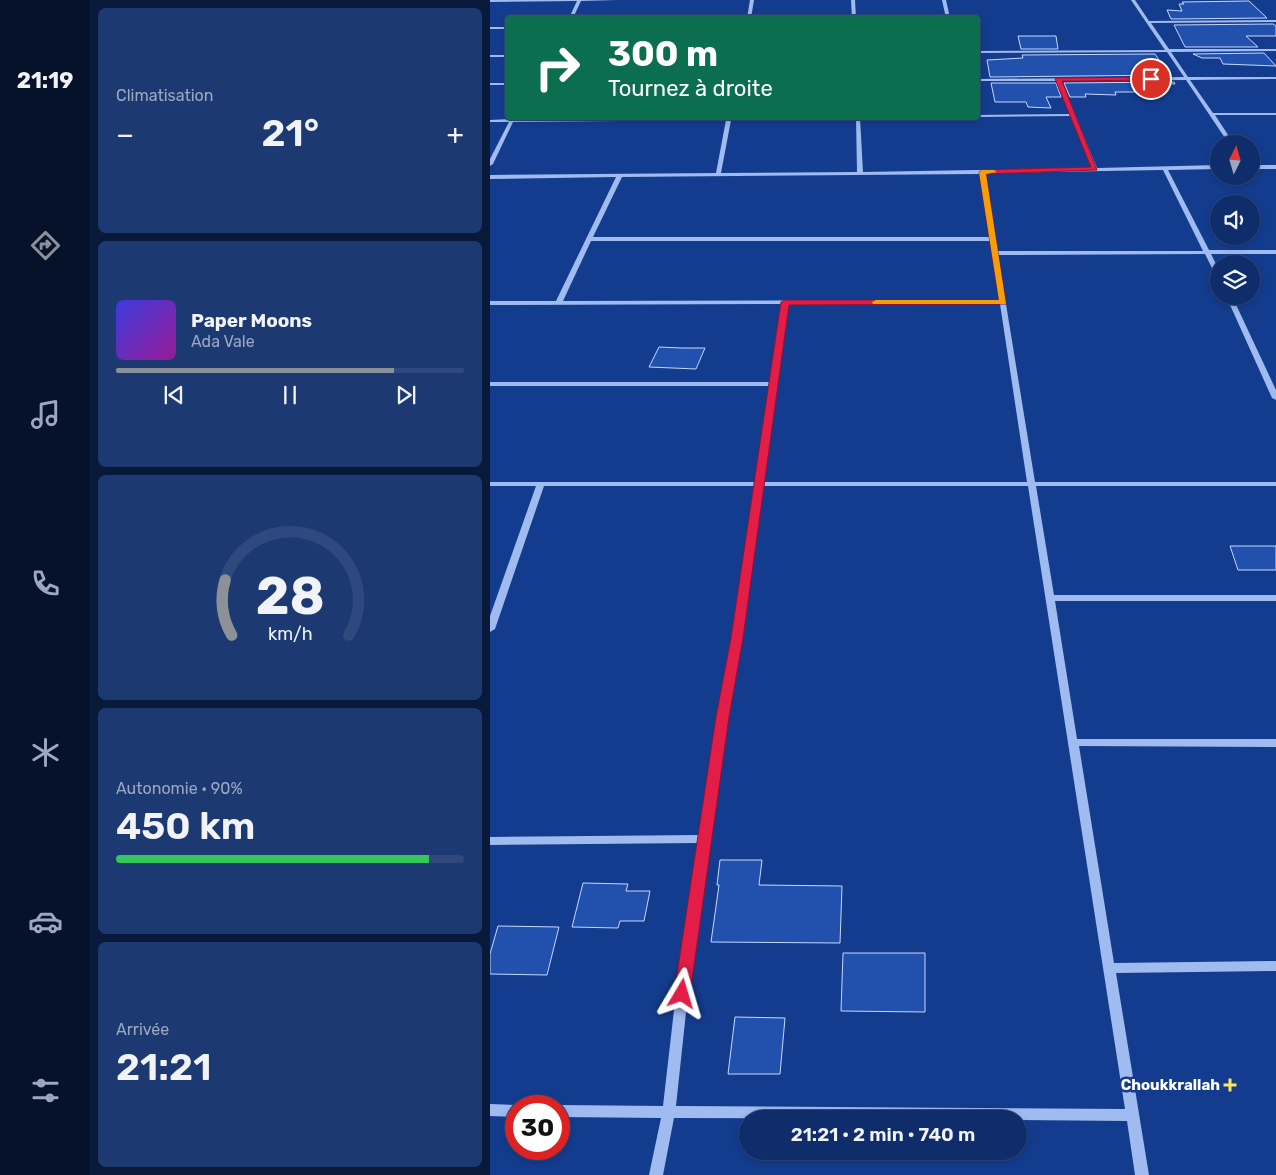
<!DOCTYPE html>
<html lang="fr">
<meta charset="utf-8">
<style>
body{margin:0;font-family:Rubik,sans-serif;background:#1d3972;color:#f1f3f6;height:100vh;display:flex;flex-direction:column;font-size:19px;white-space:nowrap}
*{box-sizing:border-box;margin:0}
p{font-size:16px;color:#9ba8c1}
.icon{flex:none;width:28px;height:28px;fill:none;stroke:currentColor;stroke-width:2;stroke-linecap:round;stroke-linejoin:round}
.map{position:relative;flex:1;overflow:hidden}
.drawer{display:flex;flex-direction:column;gap:8px;padding:8px;background:#08193a;width:400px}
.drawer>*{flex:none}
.banner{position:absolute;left:15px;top:15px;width:475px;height:105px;border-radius:5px;box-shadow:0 2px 8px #0003,0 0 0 1px #2f497e;background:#0b6e4f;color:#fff;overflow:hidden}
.needle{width:32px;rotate:5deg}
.buttons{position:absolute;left:720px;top:135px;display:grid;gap:10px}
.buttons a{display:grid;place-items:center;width:50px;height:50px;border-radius:50%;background:#0f2d6a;box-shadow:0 2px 8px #0003,0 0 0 1px #2f497e;font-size:25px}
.speed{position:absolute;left:15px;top:1095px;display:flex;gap:10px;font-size:25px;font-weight:700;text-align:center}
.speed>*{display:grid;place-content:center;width:65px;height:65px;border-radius:50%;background:#0f2d6a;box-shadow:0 2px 8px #0003,0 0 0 1px #2f497e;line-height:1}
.speed .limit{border:8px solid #d22;background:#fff;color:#111}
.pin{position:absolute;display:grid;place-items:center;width:42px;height:42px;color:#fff;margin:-21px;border:2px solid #fff;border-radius:50%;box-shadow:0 1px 5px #0007}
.me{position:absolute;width:55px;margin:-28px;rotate:7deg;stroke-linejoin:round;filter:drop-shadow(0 0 4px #0008)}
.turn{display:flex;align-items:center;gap:18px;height:105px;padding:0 20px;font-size:22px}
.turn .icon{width:65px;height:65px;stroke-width:2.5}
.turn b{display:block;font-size:35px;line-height:42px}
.big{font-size:38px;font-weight:600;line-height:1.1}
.drawer .card{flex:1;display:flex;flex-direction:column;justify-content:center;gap:8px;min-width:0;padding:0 18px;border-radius:8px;background:#1d3972}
.drawer .dial{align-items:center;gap:0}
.dial svg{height:130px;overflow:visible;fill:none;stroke:#2f497e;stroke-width:7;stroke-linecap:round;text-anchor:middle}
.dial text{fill:#f1f3f6;stroke:none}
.song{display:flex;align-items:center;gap:15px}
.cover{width:60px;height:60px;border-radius:8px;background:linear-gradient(135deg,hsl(240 70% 55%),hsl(300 70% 35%))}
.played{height:5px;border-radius:2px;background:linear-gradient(90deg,#8c9099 80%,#2f497e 80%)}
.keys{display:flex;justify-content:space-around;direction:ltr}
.heat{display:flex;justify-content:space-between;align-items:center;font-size:28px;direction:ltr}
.charge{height:8px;border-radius:4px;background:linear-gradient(90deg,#34c759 90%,#2f497e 0)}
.trip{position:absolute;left:249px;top:1110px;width:288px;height:50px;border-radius:25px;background:#0f2d6a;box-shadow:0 2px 8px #0003,0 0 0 1px #2f497e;font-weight:600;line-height:50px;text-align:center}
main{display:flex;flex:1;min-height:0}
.tabs{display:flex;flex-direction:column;width:90px;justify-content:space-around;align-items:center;background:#06122a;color:#9ba8c1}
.tabs .icon{width:35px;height:35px}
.tabs .selected{color:#8c9099}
.tabs b{font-size:22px;color:#f1f3f6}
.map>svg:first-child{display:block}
.building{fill:#2251ad;stroke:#c6d8fc}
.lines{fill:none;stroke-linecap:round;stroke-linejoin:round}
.minor{fill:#9fbbf0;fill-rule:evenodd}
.route{fill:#e11d48;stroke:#92132f}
.slow{fill:#f59e0b}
.poi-dot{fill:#ffe25e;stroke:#143c8e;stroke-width:2}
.labels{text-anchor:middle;stroke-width:5;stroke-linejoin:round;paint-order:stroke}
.near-poi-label{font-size:15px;font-weight:bold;fill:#fff;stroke:#143c8e;text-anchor:end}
</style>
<main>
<nav class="tabs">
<b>21:19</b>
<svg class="icon selected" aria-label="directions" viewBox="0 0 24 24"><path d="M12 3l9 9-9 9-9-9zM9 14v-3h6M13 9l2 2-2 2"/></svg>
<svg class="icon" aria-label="music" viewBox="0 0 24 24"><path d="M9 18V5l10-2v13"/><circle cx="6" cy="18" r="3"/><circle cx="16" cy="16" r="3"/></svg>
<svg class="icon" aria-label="phone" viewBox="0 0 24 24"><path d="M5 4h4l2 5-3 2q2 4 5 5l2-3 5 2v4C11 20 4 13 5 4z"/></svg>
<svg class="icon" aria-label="climate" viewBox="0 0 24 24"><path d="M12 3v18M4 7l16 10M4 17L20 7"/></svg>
<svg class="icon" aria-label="car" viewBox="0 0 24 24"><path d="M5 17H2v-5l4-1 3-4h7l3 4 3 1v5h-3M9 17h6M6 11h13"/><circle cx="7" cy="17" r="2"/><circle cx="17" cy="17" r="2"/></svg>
<svg class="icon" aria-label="filters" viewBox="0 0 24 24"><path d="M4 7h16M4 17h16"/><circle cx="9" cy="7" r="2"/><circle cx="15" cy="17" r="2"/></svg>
</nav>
<section class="drawer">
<div class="card"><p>Climatisation</p>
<div class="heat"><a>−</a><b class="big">21°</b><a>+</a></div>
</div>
<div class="card">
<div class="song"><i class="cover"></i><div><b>Paper Moons</b><p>Ada Vale</p></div></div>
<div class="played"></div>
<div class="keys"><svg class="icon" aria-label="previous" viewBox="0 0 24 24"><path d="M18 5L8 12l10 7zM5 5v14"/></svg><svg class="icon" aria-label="pause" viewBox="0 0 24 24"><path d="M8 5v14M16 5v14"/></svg><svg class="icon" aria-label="next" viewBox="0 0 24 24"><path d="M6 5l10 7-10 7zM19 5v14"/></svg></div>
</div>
<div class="card dial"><svg viewBox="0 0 100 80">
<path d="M14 69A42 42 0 1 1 86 69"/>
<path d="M14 69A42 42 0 0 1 10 35" stroke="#8c9099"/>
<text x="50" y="56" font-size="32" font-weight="700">28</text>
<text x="50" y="72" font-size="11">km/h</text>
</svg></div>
<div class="card"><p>Autonomie · 90%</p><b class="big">450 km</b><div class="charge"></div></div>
<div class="card"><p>Arrivée</p><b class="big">21:21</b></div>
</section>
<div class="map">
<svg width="786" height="1175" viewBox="0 0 786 1175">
<rect width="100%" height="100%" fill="#143c8e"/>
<g class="building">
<polygon points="759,1 777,18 681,19 677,10 692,11 689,4 694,4 692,2"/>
<polygon points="783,24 786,26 786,36 756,36 768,47 695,47 684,25"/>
<polygon points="528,36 566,36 568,49 531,49"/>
<polygon points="774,53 786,66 733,64 730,58 712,58 703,54"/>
<polygon points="665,54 679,75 500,77 497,60 533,58 532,55"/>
<polygon points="684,82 685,84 660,84 665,92 625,92 626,95 595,94 596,97 580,97 574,83"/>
<polygon points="501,83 566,83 571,97 556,97 561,108 538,107 536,102 505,102"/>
<polygon points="169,347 192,348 215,348 206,369 159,367"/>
<polygon points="740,546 786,546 786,570 748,570"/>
<polygon points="230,860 272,860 269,885 352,886 350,943 221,942 229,885 227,885"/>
<polygon points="93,883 138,884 136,891 160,891 154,921 130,921 128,928 82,927"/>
<polygon points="8,926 69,927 57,975 0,974 0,954"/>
<polygon points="353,953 435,953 435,1012 351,1011"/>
<polygon points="245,1017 295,1018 290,1074 238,1074"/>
</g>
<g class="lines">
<g class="minor">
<polygon points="0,0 127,0 91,1 83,18 79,18 87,1 0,2"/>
<polygon points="260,0 264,0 261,18 257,18"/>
<polygon points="361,0 365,0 366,18 362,18"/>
<polygon points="452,0 456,0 460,18 456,18"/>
<path d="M641,0H645L659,21L786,20V22L661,23L679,49H786V51L681,52L698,77H786V79L700,80L723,113H786V115H725L744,144H739L696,80L571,81L607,168L729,165V169L678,170L719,250H786V254H721L729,270V278L726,276L715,254L508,255L545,482H786V486H546L564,595H786V601H565L587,739H786V747L589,746L624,963L786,961V971L626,973L659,1175H645L637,1121L528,1120V1119L184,1118L173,1175H159L171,1118L69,1117V1106H65L69,1105L173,1106L188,975L208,843L0,845V837L210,835L228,717L242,638L265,486H54L5,629L0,632V616L46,486H0V482H265L279,386H0V382H280L292,304L0,305V301H66L126,177L0,179V175L226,173L236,120L23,122L3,164L0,166V159L19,122H0V120L20,119L21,118H25V119L296,118L294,119L241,120L231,173L367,172L366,118H370L373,172L602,168L581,116L488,117V115L580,114L567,81H488V79L694,77L677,52L488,53V51L675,50ZM673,170L713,251H508L495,173ZM490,174L500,237H103L132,177ZM101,241H500L509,300L73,301ZM298,304H510L537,482H273ZM273,486H538L635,1109L186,1106L200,975L238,717L252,638Z"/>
<rect x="0" y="27" width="18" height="2"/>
<rect x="0" y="55" width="18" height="2"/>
<rect x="0" y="83" width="18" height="2"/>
<rect x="761" y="165" width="25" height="4"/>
<polygon points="736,296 742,296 786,390 786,400 782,398"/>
<polygon points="0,1104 26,1105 30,1106 26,1106 26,1117 0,1116"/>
</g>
</g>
<polygon class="route" points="661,77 663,80 572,81 607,170 496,174 516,304 299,305 253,638 239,717 200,994 197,999 192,1001 186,999 184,994 226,717 241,638 291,302 295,300 509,300 489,172 492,170 601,167 565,79 568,78"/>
<polygon class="slow" points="492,170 504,170 507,172 496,174 516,304 383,304 382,302 386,300 509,300 489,172"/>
<path class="poi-dot" d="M737.5 1077.5h5v5h5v5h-5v5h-5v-5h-5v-5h5z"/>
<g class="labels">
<g class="near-poi-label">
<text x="730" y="1090">Choukkrallah</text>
</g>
</g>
</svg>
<div class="buttons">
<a><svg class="needle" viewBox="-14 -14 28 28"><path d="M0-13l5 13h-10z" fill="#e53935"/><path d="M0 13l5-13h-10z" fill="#9ba8c1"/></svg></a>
<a><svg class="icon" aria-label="sound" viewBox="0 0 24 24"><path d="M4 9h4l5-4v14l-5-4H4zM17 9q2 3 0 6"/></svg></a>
<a><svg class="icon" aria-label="layers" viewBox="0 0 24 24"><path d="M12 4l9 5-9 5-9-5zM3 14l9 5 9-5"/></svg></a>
</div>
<div class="speed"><div class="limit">30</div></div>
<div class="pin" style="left:661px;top:79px;background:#d93025"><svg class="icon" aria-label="arrive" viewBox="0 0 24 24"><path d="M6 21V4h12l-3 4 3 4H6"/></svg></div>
<svg class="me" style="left:192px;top:994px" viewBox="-20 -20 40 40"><path d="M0-17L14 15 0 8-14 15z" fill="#e11d48" stroke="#fff" stroke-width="4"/></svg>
<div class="trip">21:21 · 2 min · 740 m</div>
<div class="banner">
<div class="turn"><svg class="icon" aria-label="right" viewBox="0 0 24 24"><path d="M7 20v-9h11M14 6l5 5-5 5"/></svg><div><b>300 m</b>Tournez à droite</div></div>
</div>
</div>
</main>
